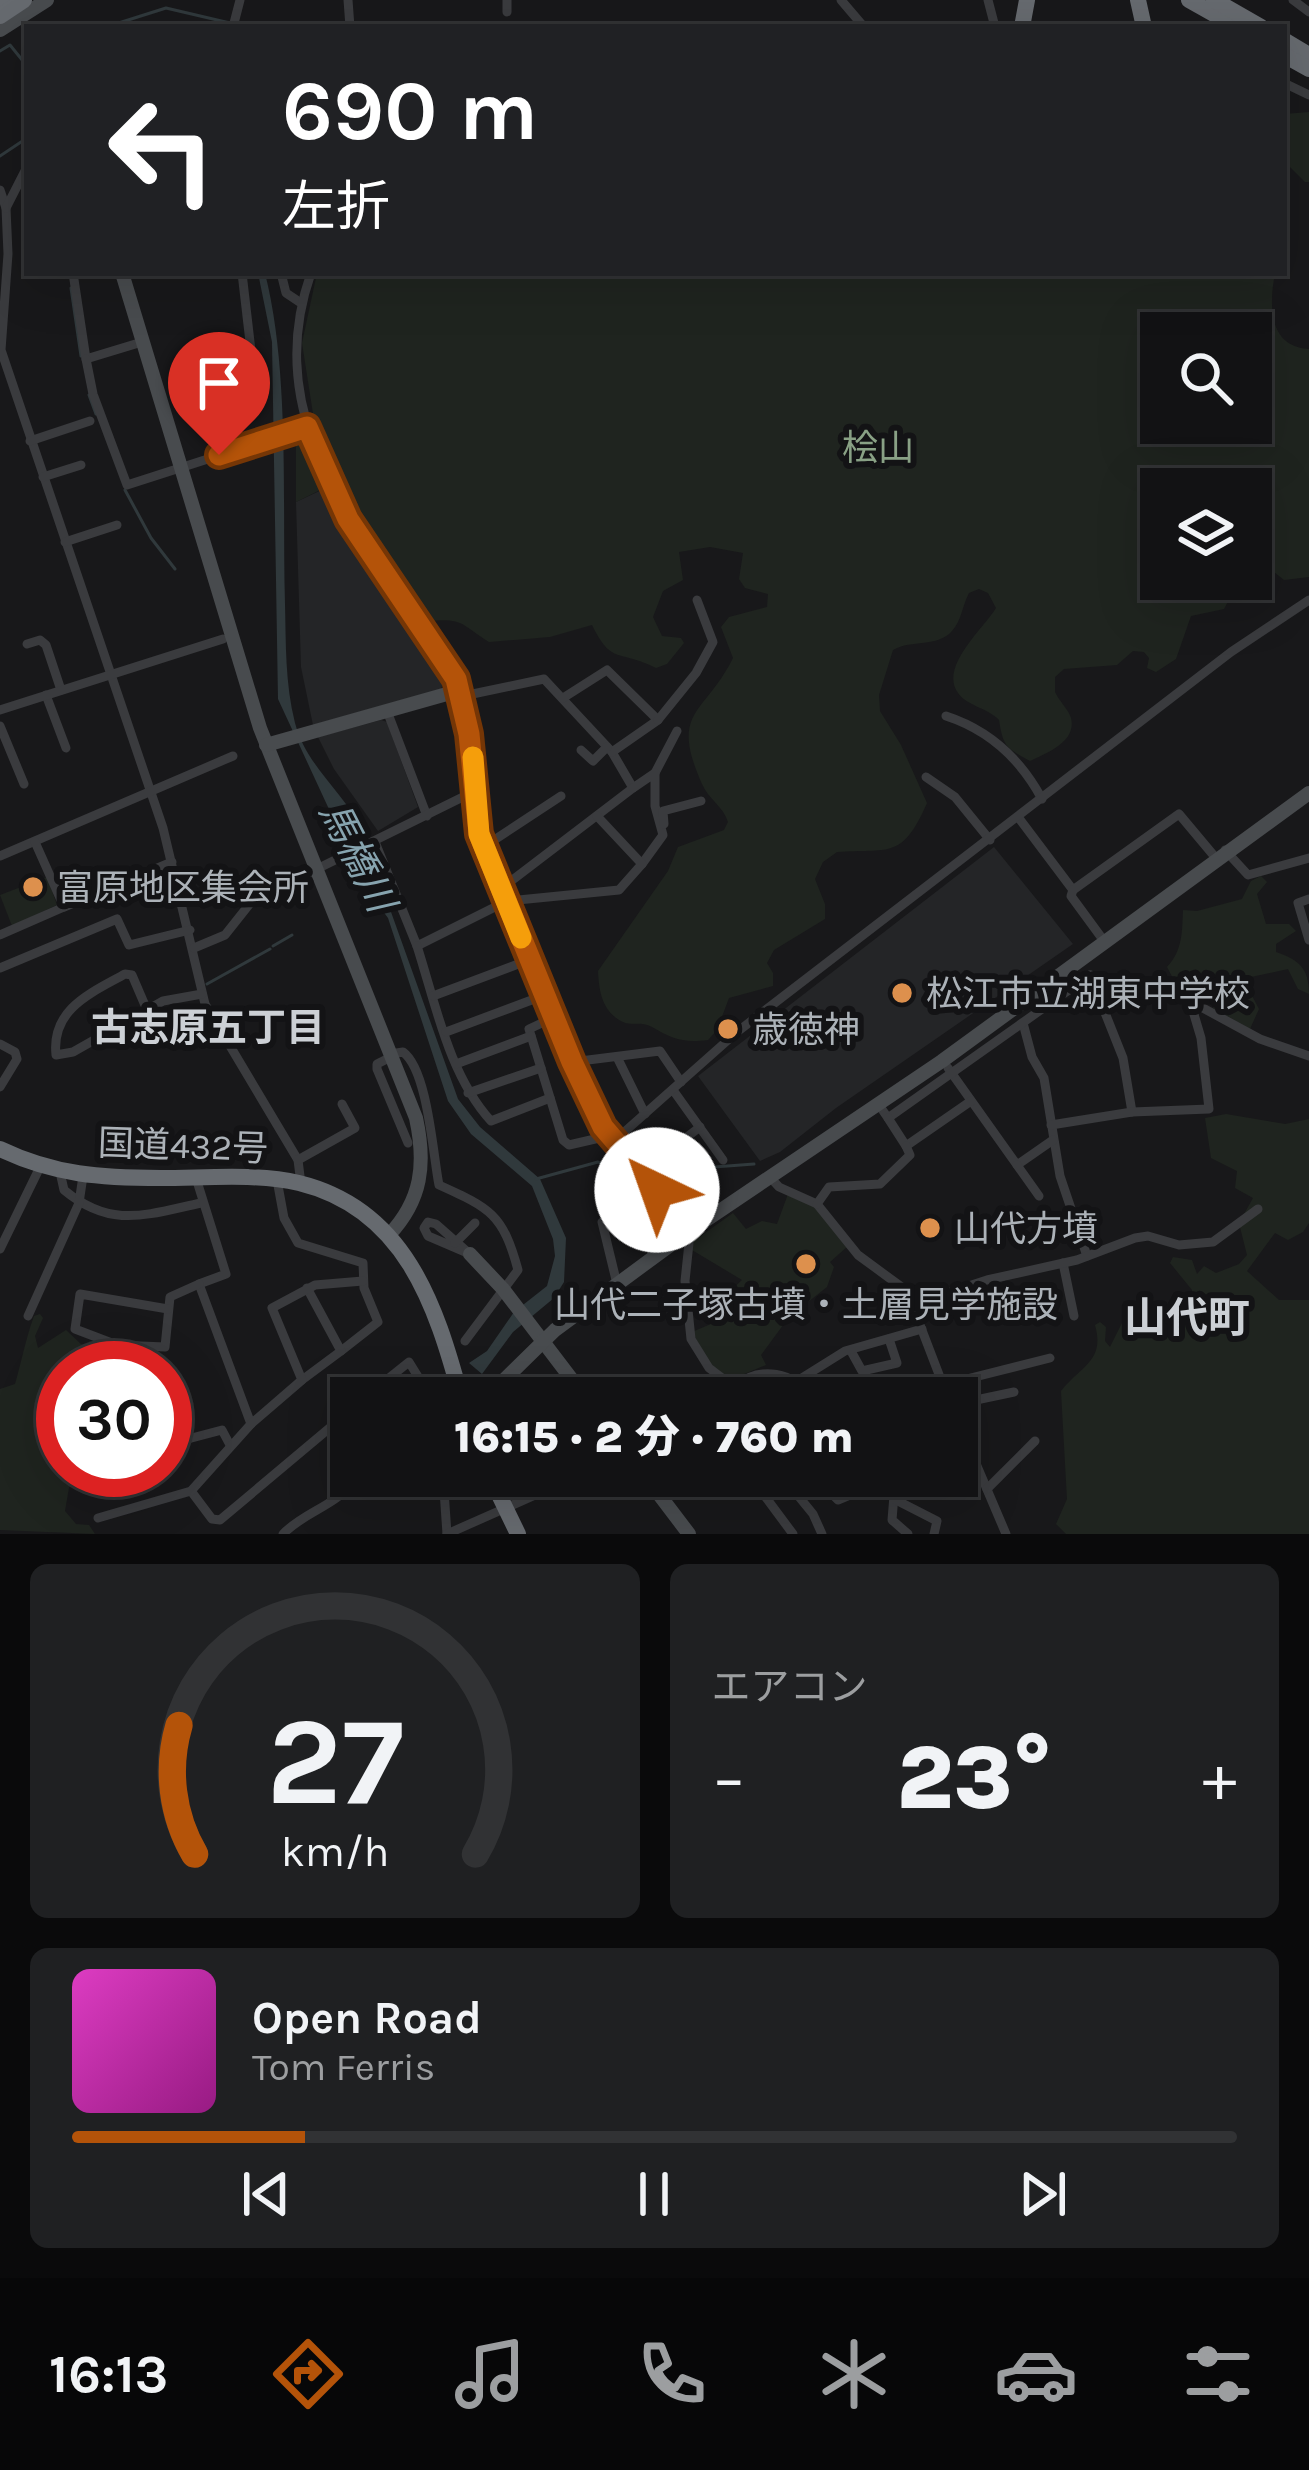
<!DOCTYPE html>
<html lang="ja">
<meta charset="utf-8">
<style>
body{margin:0;font-family:Karla,"Noto Sans JP",sans-serif;background:#1f2022;color:#f1f3f6;height:100vh;display:flex;flex-direction:column;font-size:45px;white-space:nowrap}
*{box-sizing:border-box;margin:0}
p{font-size:39px;color:#9c9ea0}
.icon{flex:none;width:66px;height:66px;fill:none;stroke:currentColor;stroke-width:2;stroke-linecap:round;stroke-linejoin:round}
.map{position:relative;height:1534px;overflow:hidden}
.details{display:flex;flex-direction:column;gap:30px;padding:30px;background:#0a0a0b;flex:1}
.details>*{flex:none}
.guide{position:absolute;left:24px;top:24px;width:1263px;height:252px;border-radius:0px;box-shadow:0 12px 48px #0002,0 0 0 3px #313234;background:#202124;color:#fff;overflow:hidden}
.tools{position:absolute;left:1140px;top:312px;display:grid;gap:24px}
.tools a{display:grid;place-items:center;width:132px;height:132px;border-radius:0px;background:#121214;box-shadow:0 12px 48px #0002,0 0 0 3px #313234;font-size:60px}
.speed{position:absolute;left:36px;top:1341px;display:flex;gap:24px;font-size:60px;font-weight:700;text-align:center}
.speed>*{display:grid;place-content:center;width:156px;height:156px;border-radius:50%;background:#121214;box-shadow:0 12px 48px #0002,0 0 0 3px #313234;line-height:1}
.speed .limit{border:18px solid #d22;background:#fff;color:#111}
.pin{position:absolute;display:grid;place-items:center;width:102px;height:102px;color:#fff;margin:-123px -51px;border-radius:50% 50% 50% 0;rotate:-45deg;box-shadow:0 0 12px #0007}
.pin .icon{rotate:45deg}
.me{position:absolute;width:132px;margin:-66px;rotate:318deg;stroke-linejoin:round;filter:drop-shadow(0 0 9px #0008)}
.turn{display:flex;align-items:center;gap:42px;height:252px;padding:0 60px;font-size:54px}
.turn .icon{width:156px;height:156px;stroke-width:2.5}
.turn b{display:block;font-size:84px;line-height:102px}
.big{font-size:90px;font-weight:800;line-height:1.1}
.details .widget{flex:1;display:flex;flex-direction:column;justify-content:center;gap:18px;min-width:0;padding:0 42px;border-radius:18px;background:#1f2022}
.details .dial{align-items:center;gap:0}
.dial svg{height:312px;overflow:visible;fill:none;stroke:#313234;stroke-width:7;stroke-linecap:round;text-anchor:middle}
.dial text{fill:#f1f3f6;stroke:none}
.song{display:flex;align-items:center;gap:36px}
.cover{width:144px;height:144px;border-radius:18px;background:linear-gradient(135deg,hsl(310 70% 55%),hsl(310 70% 35%))}
.played{height:12px;border-radius:6px;background:linear-gradient(90deg,#b45309 20%,#313234 20%)}
.keys{display:flex;justify-content:space-around;direction:ltr}
.heat{display:flex;justify-content:space-between;align-items:center;font-size:66px;direction:ltr}
.details .tiles{flex:1;display:grid;gap:30px;grid-template-columns:1fr 1fr}
.widget:last-child{grid-column:span 2}
.trip{position:absolute;left:330px;top:1377px;width:648px;height:120px;border-radius:0px;background:#121214;box-shadow:0 12px 48px #0002,0 0 0 3px #313234;font-weight:800;line-height:120px;text-align:center}
.menu{display:flex;height:192px;justify-content:space-around;align-items:center;background:#070708;color:#9c9ea0}
.menu .icon{width:84px;height:84px}
.menu .on{color:#b45309}
.menu b{font-size:54px;color:#f1f3f6}
.map>svg:first-child{display:block}
.built{fill:#242527}
.green{fill:#1f241f;fill-rule:evenodd}
.water{fill:#30393c}
.lines{fill:none;stroke-linecap:round;stroke-linejoin:round}
.stream{stroke:#30393c;stroke-width:3}
.street{stroke:#3a3b3e;stroke-width:9}
.secondary{stroke:#484b4e;stroke-width:14}
.highway{stroke:#666a6f;stroke-width:16}
.highway-bridge{stroke:#666a6f;stroke-width:16}
.route-casing{stroke:#753606;stroke-width:30}
.route{stroke:#b45309;stroke-width:21}
.slow{stroke:#f59e0b;stroke-width:21}
.poi-dot{fill:#dd904d;stroke:#131315;stroke-width:4.5}
.labels{text-anchor:middle;stroke-width:12;stroke-linejoin:round;paint-order:stroke}
.park-label{font-size:36px;fill:#89a185;stroke:#131315}
.poi-label{font-size:36px;fill:#acb2b8;stroke:#131315;text-anchor:start}
.street-label{font-size:36px;fill:#acb2b8;stroke:#131315}
.water-label{font-size:39px;font-style:italic;fill:#87a4af;stroke:#131315}
.neighbourhood-label{font-size:39px;font-weight:bold;fill:#ccd0d5;stroke:#131315}
.quarter-label{font-size:42px;font-weight:bold;fill:#ccd0d5;stroke:#131315}
</style>
<div class="map">
<svg width="1309" height="1534" viewBox="0 0 1309 1534">
<rect width="100%" height="100%" fill="#18181a"/>
<g class="built">
<polygon points="326,488 446,676 441,689 313,725 301,667 296,502"/>
<polygon points="381,720 387,722 418,807 378,831 334,769 318,737"/>
<polygon points="994,847 1073,944 836,1108 780,1152 760,1161 698,1076"/>
</g>
<g class="green">
<polygon points="1309,112 1309,182 1305,182 1284,161 1284,114"/>
<path d="M317,273H1275C1269,305 1268,347 1309,349V577L1284,580L1274,572L1251,573V489H1161V579H1240L1224,609L1191,616L1176,659L1156,672L1147,668L1149,658L1144,652L1133,651L1117,665L1064,669L1055,677V692C1059,701 1069,710 1071,718C1077,742 1046,753 1030,761C1006,748 1003,746 999,720C988,708 967,706 958,693C939,667 983,629 996,608L988,593L979,589L969,593C962,606 962,620 952,631C937,648 912,639 893,650L879,695L880,711L901,745L927,803C902,861 888,848 837,852L823,862L815,879L825,904V919L774,950L767,963L773,973V986L729,998L717,1030L708,1040C682,1043 673,1039 652,1027C642,1021 631,1026 623,1022C602,1012 599,991 598,971L668,871L678,847L724,830L728,822C723,806 709,800 702,784C669,710 704,716 733,658L721,627L729,617L767,607L768,594L745,588L739,579L743,553L710,547L679,552L683,580L663,591L653,617L662,636L681,638L684,643L667,664L656,668C619,649 612,666 592,625L550,637L489,642C459,623 464,618 427,621L390,568L385,547L368,535L346,499L316,433L302,343ZM1161,333H1251V423H1161Z"/>
<polygon points="304,435 326,487 296,502 296,442"/>
<path d="M1261,876L1267,882L1257,894L1266,924H1289L1296,931L1276,944V952C1299,960 1309,968 1309,994L1298,989L1288,969L1251,977L1245,992H1250L1259,1009L1250,1029L1213,1008L1215,1002L1178,988L1167,967C1183,950 1182,931 1183,910L1197,911L1242,899L1251,881Z"/>
<polygon points="47,877 57,905 12,926 0,895"/>
<path d="M1226,1114L1285,1124L1309,1119V1223L1303,1232L1288,1240L1275,1233L1247,1271L1279,1300H1309V1534H1066L1056,1524L1067,1499L1061,1391C1082,1365 1105,1361 1095,1325L1100,1322L1106,1327L1105,1341L1110,1347L1132,1303H1192V1290L1170,1263L1173,1257L1192,1260L1197,1274L1204,1266L1216,1273L1239,1264L1247,1255L1239,1223L1253,1198L1235,1188L1237,1171L1211,1158L1205,1118Z"/>
<polygon points="788,1194 818,1206 848,1246 830,1262 834,1267 827,1287 789,1317 761,1355 766,1365 730,1380 710,1364 692,1332 718,1321 710,1310 742,1280 692,1250 691,1243 733,1213 746,1229 762,1221 777,1224"/>
<path d="M40,1314L43,1318L35,1336L38,1348L66,1330L82,1345V1368H63V1470H81L70,1482L65,1511L76,1524L89,1525L95,1534L0,1530V1389L15,1384C22,1360 25,1341 34,1316Z"/>
</g>
<path class="water" d="M258,273H265C290,372 282,500 285,604C286,644 285,683 295,723C307,768 344,791 362,831L458,1099L480,1127L540,1179L566,1238L564,1282L554,1298L513,1332L482,1374L469,1363L487,1351L514,1312L547,1286L555,1256L553,1239L532,1186L471,1134L448,1101L388,918L365,887L278,699L272,342Z"/>
<g class="lines">
<g class="stream">
<polyline points="106,27 166,8 230,23"/>
<polyline points="243,27 244,27"/>
<polyline points="0,51 10,45 27,66"/>
<polyline points="0,156 27,138"/>
<polyline points="71,288 81,356"/>
<polyline points="89,395 96,414"/>
<polyline points="125,490 151,538 175,569"/>
<polyline points="273,946 292,935"/>
<polyline points="207,984 270,949"/>
<polyline points="536,1179 598,1162 649,1186"/>
<polyline points="660,1185 701,1168 754,1164"/>
</g>
<g class="street">
<polyline points="348,0 350,27"/>
<polyline points="841,0 864,27"/>
<polyline points="988,0 995,27"/>
<polyline points="1293,0 1309,12"/>
<polyline points="507,12 507,0"/>
<polyline points="233,27 240,0"/>
<polyline points="1284,83 1309,95"/>
<polyline points="0,190 6,208 8,254 1,350 163,828 205,1004 298,1160 301,1184"/>
<polyline points="6,208 27,167"/>
<polyline points="73,273 86,359 142,342"/>
<polyline points="242,273 253,368"/>
<polyline points="281,273 286,293 301,303"/>
<path d="M311,273C253,439 384,548 456,679L465,706L479,834L572,1062L603,1127L657,1190L689,1243L685,1281L691,1339L709,1368L734,1387L736,1398"/>
<polyline points="86,359 93,394 127,485 307,427"/>
<polyline points="30,441 90,421"/>
<polyline points="43,477 81,465"/>
<polyline points="65,542 117,525"/>
<polyline points="27,644 40,640 46,645 61,690"/>
<polyline points="46,695 66,748"/>
<polyline points="463,696 544,679 612,752 633,788 502,888"/>
<polyline points="563,698 607,670 658,720 612,752"/>
<polyline points="0,710 223,639"/>
<polyline points="387,711 427,816"/>
<path d="M946,716C989,730 1021,760 1042,799"/>
<polyline points="658,720 696,673 713,642 697,600"/>
<polyline points="0,726 24,784"/>
<polyline points="581,750 593,761 607,747"/>
<polyline points="655,773 677,731"/>
<polyline points="926,777 955,797 990,840"/>
<polyline points="633,788 655,773 655,806 663,835 642,864"/>
<polyline points="1018,817 1073,890"/>
<polyline points="664,824 663,811 701,801"/>
<polyline points="375,842 417,946 507,901 619,890 642,864 597,816"/>
<polyline points="485,846 561,796"/>
<polyline points="1225,850 1248,875 1309,858"/>
<polyline points="0,856 233,756"/>
<polyline points="1309,899 1298,903 1309,940"/>
<polyline points="64,907 172,862"/>
<polyline points="0,935 64,907 35,842"/>
<polyline points="1104,941 1071,896 1073,890 1179,814 1215,857"/>
<path d="M417,946C436,1005 449,1075 491,1121L550,1098"/>
<polyline points="194,948 225,935 252,901 475,791"/>
<polyline points="0,968 117,919 129,945 190,930"/>
<polyline points="1090,975 1123,1058 1132,1112"/>
<polyline points="433,996 529,960"/>
<path d="M147,1010L132,975L125,974C91,993 51,1009 56,1055L73,1052L163,1001L202,994"/>
<polyline points="555,1017 529,1029 563,1140 569,1145 608,1136"/>
<polyline points="1023,1023 1032,1057 1044,1078 1060,1176 1087,1256"/>
<polyline points="446,1032 545,995"/>
<polyline points="0,1044 15,1052 17,1059 0,1087"/>
<path d="M390,1054L403,1052C428,1070 433,1156 439,1185C490,1208 503,1214 518,1270L465,1341"/>
<polyline points="391,1057 377,1064 377,1069 408,1143"/>
<polyline points="617,1057 645,1114"/>
<polyline points="572,1062 660,1051 681,1082"/>
<polyline points="456,1064 531,1036"/>
<polyline points="948,1068 1017,1165 1053,1140"/>
<polyline points="673,1090 723,1160"/>
<polyline points="468,1093 541,1068"/>
<polyline points="879,1105 888,1118 1090,975 1179,995 1260,1039 1309,1056"/>
<polyline points="888,1118 906,1146 971,1101"/>
<polyline points="1051,1125 1132,1112 1209,1109 1201,1038 1190,1001"/>
<polyline points="613,1142 737,1032 1231,652 1309,600"/>
<polyline points="298,1160 355,1128 342,1104"/>
<polyline points="1017,1165 1039,1196"/>
<path d="M60,1172L64,1190C111,1229 145,1215 201,1203"/>
<polyline points="641,1172 700,1127"/>
<polyline points="769,1176 779,1187 817,1204 858,1255 907,1291 948,1398"/>
<polyline points="196,1178 226,1274 199,1284 251,1424"/>
<polyline points="277,1180 284,1218 298,1243 363,1263 364,1288 378,1322 341,1351"/>
<polyline points="817,1204 829,1187 880,1184 910,1155 906,1146"/>
<polygon points="428,1222 436,1224 470,1254 428,1236 424,1228"/>
<polyline points="602,1222 617,1284"/>
<polyline points="455,1243 475,1223"/>
<polyline points="0,1249 40,1167"/>
<polyline points="1063,1263 1074,1316"/>
<polyline points="913,1304 987,1280 1077,1260 1135,1238 1148,1236 1179,1245 1213,1242 1258,1209"/>
<polyline points="28,1316 79,1203 83,1176"/>
<polyline points="117,1345 165,1347 170,1297 199,1284"/>
<polyline points="851,1351 862,1371 897,1363 889,1339"/>
<polyline points="119,1368 117,1345 75,1329 80,1294 168,1309"/>
<polyline points="302,1380 341,1351 307,1288"/>
<polyline points="797,1381 845,1351 922,1329"/>
<polyline points="943,1385 1050,1358"/>
<path d="M734,1387C761,1364 793,1373 814,1398"/>
<polyline points="364,1398 409,1362 422,1383 408,1398"/>
<polyline points="957,1404 1014,1392"/>
<polyline points="957,1419 1006,1534"/>
<polyline points="165,1445 222,1430 230,1445"/>
<polyline points="443,1476 447,1534"/>
<polyline points="750,1476 793,1534"/>
<polyline points="782,1476 813,1514 822,1534"/>
<polyline points="814,1476 838,1500 895,1476"/>
<polyline points="885,1478 894,1495 892,1520 908,1534"/>
<polyline points="987,1489 1035,1441"/>
<polyline points="191,1491 212,1519 220,1520 351,1410"/>
<polyline points="894,1499 937,1521 934,1534"/>
<polyline points="98,1518 191,1491 251,1424 302,1380 272,1308 315,1285 363,1281"/>
<path d="M283,1534C306,1510 339,1506 357,1476"/>
<polyline points="447,1534 578,1476"/>
</g>
<g class="secondary">
<polyline points="0,30 47,0"/>
<path d="M122,273L260,728L416,1118C426,1164 422,1200 389,1235"/>
<polyline points="266,745 461,690"/>
<polyline points="470,1254 503,1289 586,1398"/>
<polyline points="464,1398 504,1380 555,1330 684,1235 942,1061 1309,793"/>
<polyline points="645,1476 689,1534"/>
</g>
<g class="highway">
<polyline points="1138,0 1144,27"/>
<polyline points="1189,0 1237,27"/>
<polyline points="1214,0 1261,27"/>
<polyline points="0,1 2,0"/>
<polyline points="1022,27 1027,0"/>
<polyline points="1284,40 1309,55"/>
<polyline points="1284,55 1309,69"/>
<path d="M0,1149C54,1175 102,1178 161,1178C205,1178 256,1173 299,1183C405,1209 436,1305 461,1398"/>
<polyline points="490,1476 518,1534"/>
</g>
<polyline class="highway-bridge" points="0,16 24,0"/>
</g>
<g class="lines">
<g class="route-casing">
<polyline id="route" points="219,455 307,427 348,519 456,679 469,734 479,834 572,1062 603,1127 657,1190"/>
</g>
<use href="#route" class="route"/>
<polyline class="slow" points="473,757 479,834 521,938"/>
</g>
<g class="poi-dot">
<circle cx="33" cy="887" r="12"/>
<circle cx="902" cy="993" r="12"/>
<circle cx="728" cy="1029" r="12"/>
<circle cx="930" cy="1228" r="12"/>
<circle cx="806" cy="1264" r="12"/>
</g>
<g class="labels">
<g class="park-label">
<text x="878" y="460">桧山</text>
</g>
<g class="poi-label">
<text x="57" y="900">富原地区集会所</text>
<text x="926" y="1006">松江市立湖東中学校</text>
<text x="752" y="1042">歳徳神</text>
<text x="954" y="1241">山代方墳</text>
<text x="806" y="1317" text-anchor="middle">山代二子塚古墳・土層見学施設</text>
</g>
<g class="street-label">
<text transform="translate(183 1145) rotate(2)" y="13">国道432号</text>
</g>
<g class="water-label">
<text transform="translate(358 856) rotate(63)" y="14">馬橋川</text>
</g>
<g class="neighbourhood-label">
<text x="208" y="1041">古志原五丁目</text>
</g>
<g class="quarter-label">
<text x="1187" y="1332">山代町</text>
</g>
</g>
</svg>
<div class="tools">
<a><svg class="icon" aria-label="search" viewBox="0 0 24 24"><circle cx="10" cy="10" r="6"/><path d="M15 15l6 6"/></svg></a>
<a><svg class="icon" aria-label="layers" viewBox="0 0 24 24"><path d="M12 4l9 5-9 5-9-5zM3 14l9 5 9-5"/></svg></a>
</div>
<div class="speed"><div class="limit">30</div></div>
<div class="pin" style="left:219px;top:455px;background:#d93025"><svg class="icon" aria-label="arrive" viewBox="0 0 24 24"><path d="M6 21V4h12l-3 4 3 4H6"/></svg></div>
<svg class="me" style="left:657px;top:1190px" viewBox="-20 -20 40 40"><circle r="19" fill="#fff"/><path d="M0-13L10 11 0 6-10 11z" fill="#b45309"/></svg>
<div class="trip">16:15 · 2 分 · 760 m</div>
<div class="guide">
<div class="turn"><svg class="icon" aria-label="left" viewBox="0 0 24 24"><path d="M17 20v-9H6M10 6l-5 5 5 5"/></svg><div><b>690 m</b>左折</div></div>
</div>
</div>
<section class="details">
<div class="tiles">
<div class="widget dial"><svg viewBox="0 0 100 80">
<path d="M14 69A42 42 0 1 1 86 69"/>
<path d="M14 69A42 42 0 0 1 10 36" stroke="#b45309"/>
<text x="50" y="56" font-size="32" font-weight="700">27</text>
<text x="50" y="72" font-size="11">km/h</text>
</svg></div>
<div class="widget"><p>エアコン</p>
<div class="heat"><a>−</a><b class="big">23°</b><a>+</a></div>
</div>
<div class="widget">
<div class="song"><i class="cover"></i><div><b>Open Road</b><p>Tom Ferris</p></div></div>
<div class="played"></div>
<div class="keys"><svg class="icon" aria-label="previous" viewBox="0 0 24 24"><path d="M18 5L8 12l10 7zM5 5v14"/></svg><svg class="icon" aria-label="pause" viewBox="0 0 24 24"><path d="M8 5v14M16 5v14"/></svg><svg class="icon" aria-label="next" viewBox="0 0 24 24"><path d="M6 5l10 7-10 7zM19 5v14"/></svg></div>
</div>
</div>
</section>
<nav class="menu">
<b>16:13</b>
<svg class="icon on" aria-label="directions" viewBox="0 0 24 24"><path d="M12 3l9 9-9 9-9-9zM9 14v-3h6M13 9l2 2-2 2"/></svg>
<svg class="icon" aria-label="music" viewBox="0 0 24 24"><path d="M9 18V5l10-2v13"/><circle cx="6" cy="18" r="3"/><circle cx="16" cy="16" r="3"/></svg>
<svg class="icon" aria-label="phone" viewBox="0 0 24 24"><path d="M5 4h4l2 5-3 2q2 4 5 5l2-3 5 2v4C11 20 4 13 5 4z"/></svg>
<svg class="icon" aria-label="climate" viewBox="0 0 24 24"><path d="M12 3v18M4 7l16 10M4 17L20 7"/></svg>
<svg class="icon" aria-label="car" viewBox="0 0 24 24"><path d="M5 17H2v-5l4-1 3-4h7l3 4 3 1v5h-3M9 17h6M6 11h13"/><circle cx="7" cy="17" r="2"/><circle cx="17" cy="17" r="2"/></svg>
<svg class="icon" aria-label="filters" viewBox="0 0 24 24"><path d="M4 7h16M4 17h16"/><circle cx="9" cy="7" r="2"/><circle cx="15" cy="17" r="2"/></svg>
</nav>
